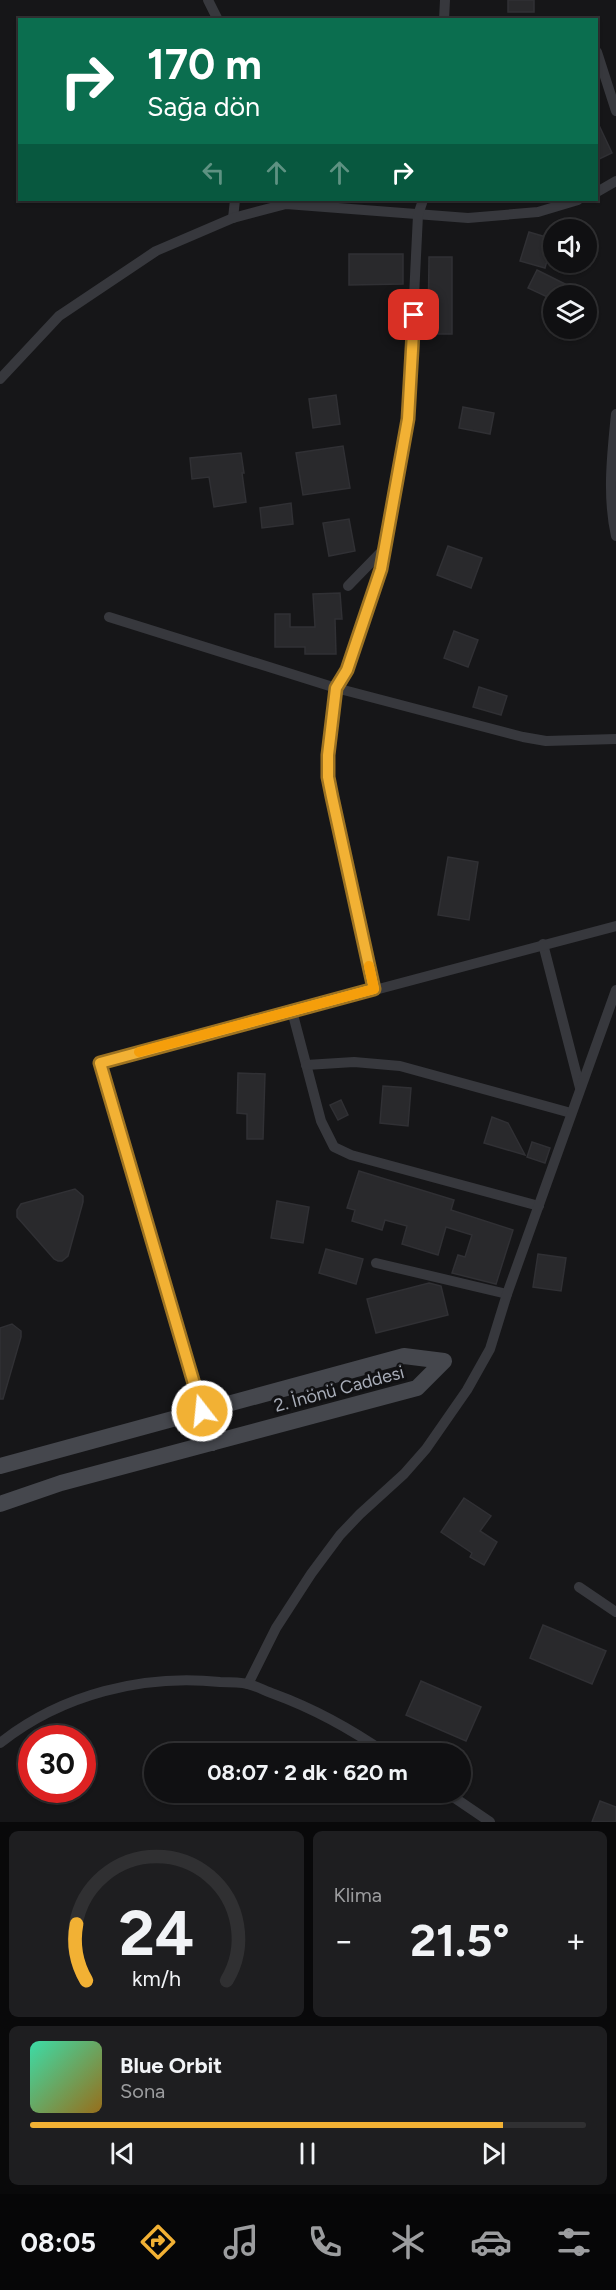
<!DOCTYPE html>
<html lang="tr">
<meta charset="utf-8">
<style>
body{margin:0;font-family:Figtree,sans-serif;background:#1e1e20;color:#f1f3f6;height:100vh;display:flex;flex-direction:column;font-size:22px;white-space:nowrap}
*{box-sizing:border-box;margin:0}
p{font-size:20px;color:#9c9d9f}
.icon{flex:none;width:33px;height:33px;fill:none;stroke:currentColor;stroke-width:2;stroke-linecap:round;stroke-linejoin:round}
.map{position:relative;height:1822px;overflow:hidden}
.side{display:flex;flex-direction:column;gap:9px;padding:9px;background:#09090a;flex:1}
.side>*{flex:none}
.guide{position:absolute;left:18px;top:18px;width:580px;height:183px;border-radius:0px;box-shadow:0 2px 4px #0004,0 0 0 2px #303032;background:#0b6e4f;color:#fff;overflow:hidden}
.fabs{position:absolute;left:543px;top:219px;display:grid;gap:12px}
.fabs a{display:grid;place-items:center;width:54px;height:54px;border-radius:50%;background:#101012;box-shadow:0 2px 4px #0004,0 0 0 2px #303032;font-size:30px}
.speed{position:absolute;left:18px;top:1725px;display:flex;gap:12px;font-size:30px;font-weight:700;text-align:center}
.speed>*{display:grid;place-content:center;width:78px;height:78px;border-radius:50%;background:#101012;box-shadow:0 2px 4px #0004,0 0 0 2px #303032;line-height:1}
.speed .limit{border:9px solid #d22;background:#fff;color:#111}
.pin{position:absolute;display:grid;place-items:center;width:51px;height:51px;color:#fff;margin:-26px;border-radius:12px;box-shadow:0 3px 9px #0006}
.me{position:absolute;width:66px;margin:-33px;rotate:344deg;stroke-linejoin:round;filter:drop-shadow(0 0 4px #0008)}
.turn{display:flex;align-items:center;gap:21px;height:126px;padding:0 30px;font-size:27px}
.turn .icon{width:78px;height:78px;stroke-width:2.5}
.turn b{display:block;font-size:42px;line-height:51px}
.lanes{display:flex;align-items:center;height:57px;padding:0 30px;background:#0003;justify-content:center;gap:30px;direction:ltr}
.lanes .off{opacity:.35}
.big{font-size:45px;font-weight:700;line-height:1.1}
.side .card{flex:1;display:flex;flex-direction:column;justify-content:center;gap:9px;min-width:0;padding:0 21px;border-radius:9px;background:#1e1e20}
.side .dial{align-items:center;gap:0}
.dial svg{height:156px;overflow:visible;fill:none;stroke:#303032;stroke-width:7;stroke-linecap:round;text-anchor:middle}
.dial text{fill:#f1f3f6;stroke:none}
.song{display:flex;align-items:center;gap:18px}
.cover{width:72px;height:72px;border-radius:9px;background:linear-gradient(135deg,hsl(160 70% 55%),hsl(40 70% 35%))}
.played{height:6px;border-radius:3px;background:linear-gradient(90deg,#f2b134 85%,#303032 85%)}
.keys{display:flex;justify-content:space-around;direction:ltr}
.heat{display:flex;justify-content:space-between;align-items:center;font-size:33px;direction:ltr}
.side .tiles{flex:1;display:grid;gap:9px;grid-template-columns:1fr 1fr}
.card:last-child{grid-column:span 2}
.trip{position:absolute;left:144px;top:1743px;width:327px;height:60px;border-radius:30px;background:#101012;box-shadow:0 2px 4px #0004,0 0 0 2px #303032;font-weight:700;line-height:60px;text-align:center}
.tab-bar{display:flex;height:96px;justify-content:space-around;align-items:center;background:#060607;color:#9c9d9f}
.tab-bar .icon{width:42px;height:42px}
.tab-bar .selected{color:#f2b134}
.tab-bar b{font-size:27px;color:#f1f3f6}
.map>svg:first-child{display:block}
.building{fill:#29292c;stroke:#303034;stroke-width:1.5}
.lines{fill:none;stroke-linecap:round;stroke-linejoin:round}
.street{stroke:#37383d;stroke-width:10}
.secondary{stroke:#45474d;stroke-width:16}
.route-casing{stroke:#9d7322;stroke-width:15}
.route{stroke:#f2b134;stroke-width:10}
.slow{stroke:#f59e0b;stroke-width:10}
.labels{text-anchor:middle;stroke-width:6;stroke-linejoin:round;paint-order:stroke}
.street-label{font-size:18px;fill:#a8adb8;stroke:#111113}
</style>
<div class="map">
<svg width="616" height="1822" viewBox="0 0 616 1822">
<rect width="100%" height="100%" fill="#161618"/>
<g class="building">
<rect x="508" y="0" width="26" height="12"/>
<polygon points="597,121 612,153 597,160"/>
<polygon points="529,232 553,239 545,268 520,261"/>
<polygon points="349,254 403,254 403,284 349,285"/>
<polygon points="429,257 452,257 452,334 428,334"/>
<polygon points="537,270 589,296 554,296 554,300 528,288"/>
<polygon points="336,395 340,424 313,428 309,399"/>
<polygon points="463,407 494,413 490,434 459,428"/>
<polygon points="343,446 350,488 303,495 296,453"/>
<polygon points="241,453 244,473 242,473 246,502 214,507 209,477 192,479 190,458"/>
<polygon points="291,503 293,524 262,528 260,508"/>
<polygon points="349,519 355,551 329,556 323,523"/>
<polygon points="448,546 482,558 471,588 437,575"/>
<polygon points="340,593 342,619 335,619 336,654 305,654 305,647 275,647 275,614 290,614 290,627 315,627 313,594"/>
<polygon points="454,631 478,640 468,667 444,658"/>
<polygon points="479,687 507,696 501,715 473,707"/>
<polygon points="448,857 478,862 469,920 438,915"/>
<polygon points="238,1073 265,1074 263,1139 247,1139 247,1114 237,1113"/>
<polygon points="383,1086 411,1088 408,1126 380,1123"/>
<polygon points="341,1100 348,1115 338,1120 330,1105"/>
<polygon points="492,1117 508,1123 525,1155 484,1143"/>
<polygon points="532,1142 550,1148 545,1163 527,1157"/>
<polygon points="359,1171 454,1200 451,1210 513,1230 496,1284 452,1273 458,1255 465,1257 472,1235 446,1227 438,1255 402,1244 407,1226 385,1220 382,1230 352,1221 355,1210 347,1208"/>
<polygon points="75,1189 83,1196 83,1202 68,1256 62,1261 58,1261 54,1259 17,1217 17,1210 21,1204"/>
<polygon points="277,1201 309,1207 303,1243 271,1238"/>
<polygon points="326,1249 363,1259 356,1284 319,1273"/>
<polygon points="538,1254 566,1258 561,1291 533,1287"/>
<polygon points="429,1283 441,1286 448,1315 376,1333 367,1299"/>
<polygon points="12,1324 21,1331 21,1337 3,1399 0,1399 0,1328"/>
<polygon points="464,1498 491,1516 480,1531 497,1542 484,1565 470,1557 472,1553 441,1532"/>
<polygon points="543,1625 606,1651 592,1684 530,1658"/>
<polygon points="421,1681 481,1707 466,1741 406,1715"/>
<polygon points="600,1801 616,1807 616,1822 592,1822"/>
</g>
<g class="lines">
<g class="street">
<polyline points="208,0 218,20"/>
<polyline points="444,20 445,0"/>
<polyline points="597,52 616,111"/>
<polyline points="597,192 616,181"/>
<polyline points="233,218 235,200"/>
<polyline points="0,379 59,316 156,251 233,218 286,204 468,218 538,212 578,200"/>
<path d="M616,414C612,454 607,496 616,536"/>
<polyline points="348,586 385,548 398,478 408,419 418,215 423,200"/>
<polyline points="109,617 336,688 523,737 546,741 616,739"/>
<polyline points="543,944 580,1088"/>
<path d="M374,989L332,797C325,762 328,726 336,691C338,682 345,675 348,667C362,628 378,588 385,548"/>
<polyline points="292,1011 321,1121 334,1147 351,1155 539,1206"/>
<polyline points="306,1065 354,1062 400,1066 571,1113"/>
<polyline points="376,1263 507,1294"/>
<polyline points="202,1411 100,1063 616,926"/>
<polyline points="579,1587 616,1612"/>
<polyline points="248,1684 276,1628 311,1574 340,1535 360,1514 404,1474 426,1449 467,1390 490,1349 507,1294 616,990"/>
<path d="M0,1743C62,1694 143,1674 220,1682C229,1682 239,1682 248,1684C257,1686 265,1691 274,1694C315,1709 351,1729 387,1754"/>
<polyline points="446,1792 490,1822"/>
</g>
<g class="secondary">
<polyline points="202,1411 212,1443"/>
<polyline points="0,1466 404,1356 444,1361 417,1388 61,1483 0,1504"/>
</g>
</g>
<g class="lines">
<g class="route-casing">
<polyline id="route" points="202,1411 100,1063 374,989 332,797 328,777 328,755 336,688 347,670 381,569 408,419 414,315"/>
</g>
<use href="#route" class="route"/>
<polyline class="slow" points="139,1052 374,989 369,966"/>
</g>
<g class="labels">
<g class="street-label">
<text transform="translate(339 1389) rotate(-15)" y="6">2. İnönü Caddesi</text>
</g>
</g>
</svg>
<div class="fabs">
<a><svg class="icon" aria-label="sound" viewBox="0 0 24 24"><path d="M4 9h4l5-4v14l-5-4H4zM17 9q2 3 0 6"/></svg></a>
<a><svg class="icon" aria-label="layers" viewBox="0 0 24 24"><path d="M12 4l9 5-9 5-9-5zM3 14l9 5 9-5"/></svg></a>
</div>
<div class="speed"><div class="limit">30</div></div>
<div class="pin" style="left:414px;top:315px;background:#d93025"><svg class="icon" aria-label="arrive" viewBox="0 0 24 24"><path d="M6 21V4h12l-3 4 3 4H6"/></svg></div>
<svg class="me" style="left:202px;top:1411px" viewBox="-20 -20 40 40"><circle r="17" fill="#f2b134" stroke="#fff" stroke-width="3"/><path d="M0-11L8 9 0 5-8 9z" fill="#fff"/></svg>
<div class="trip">08:07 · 2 dk · 620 m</div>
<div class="guide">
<div class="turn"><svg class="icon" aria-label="right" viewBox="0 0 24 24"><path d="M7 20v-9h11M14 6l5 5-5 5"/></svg><div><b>170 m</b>Sağa dön</div></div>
<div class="lanes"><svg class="icon off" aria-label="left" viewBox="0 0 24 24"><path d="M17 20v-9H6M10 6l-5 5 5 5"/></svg><svg class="icon off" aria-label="ahead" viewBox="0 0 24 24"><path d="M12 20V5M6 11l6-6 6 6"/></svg><svg class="icon off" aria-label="ahead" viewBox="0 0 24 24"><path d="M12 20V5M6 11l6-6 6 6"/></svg><svg class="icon" aria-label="right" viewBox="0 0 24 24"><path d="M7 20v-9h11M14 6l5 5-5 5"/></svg></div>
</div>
</div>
<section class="side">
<div class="tiles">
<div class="card dial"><svg viewBox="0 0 100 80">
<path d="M14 69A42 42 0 1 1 86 69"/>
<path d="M14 69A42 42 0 0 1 9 40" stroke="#f2b134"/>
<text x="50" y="56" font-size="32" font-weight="700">24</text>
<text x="50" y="72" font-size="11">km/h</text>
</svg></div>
<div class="card"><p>Klima</p>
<div class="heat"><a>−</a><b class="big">21.5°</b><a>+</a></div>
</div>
<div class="card">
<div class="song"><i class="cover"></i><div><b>Blue Orbit</b><p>Sona</p></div></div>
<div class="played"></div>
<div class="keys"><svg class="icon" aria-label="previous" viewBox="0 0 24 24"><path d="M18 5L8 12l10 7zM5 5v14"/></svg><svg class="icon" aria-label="pause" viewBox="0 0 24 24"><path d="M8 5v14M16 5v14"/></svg><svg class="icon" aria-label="next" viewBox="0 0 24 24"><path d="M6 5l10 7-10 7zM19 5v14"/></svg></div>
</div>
</div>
</section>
<nav class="tab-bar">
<b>08:05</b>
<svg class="icon selected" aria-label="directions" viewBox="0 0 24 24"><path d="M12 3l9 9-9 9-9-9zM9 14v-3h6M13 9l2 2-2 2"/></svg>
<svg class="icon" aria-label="music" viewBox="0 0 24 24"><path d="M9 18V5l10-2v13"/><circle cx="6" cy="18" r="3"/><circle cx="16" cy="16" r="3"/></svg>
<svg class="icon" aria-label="phone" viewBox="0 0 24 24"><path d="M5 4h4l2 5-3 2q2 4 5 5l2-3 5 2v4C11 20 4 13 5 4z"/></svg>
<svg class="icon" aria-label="climate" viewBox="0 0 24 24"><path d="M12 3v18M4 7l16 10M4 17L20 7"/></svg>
<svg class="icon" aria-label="car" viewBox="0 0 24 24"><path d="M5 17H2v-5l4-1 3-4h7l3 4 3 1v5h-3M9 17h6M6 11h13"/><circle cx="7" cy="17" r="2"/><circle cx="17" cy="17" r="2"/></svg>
<svg class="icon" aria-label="filters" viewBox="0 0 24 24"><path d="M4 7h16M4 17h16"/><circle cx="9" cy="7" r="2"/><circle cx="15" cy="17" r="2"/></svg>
</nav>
